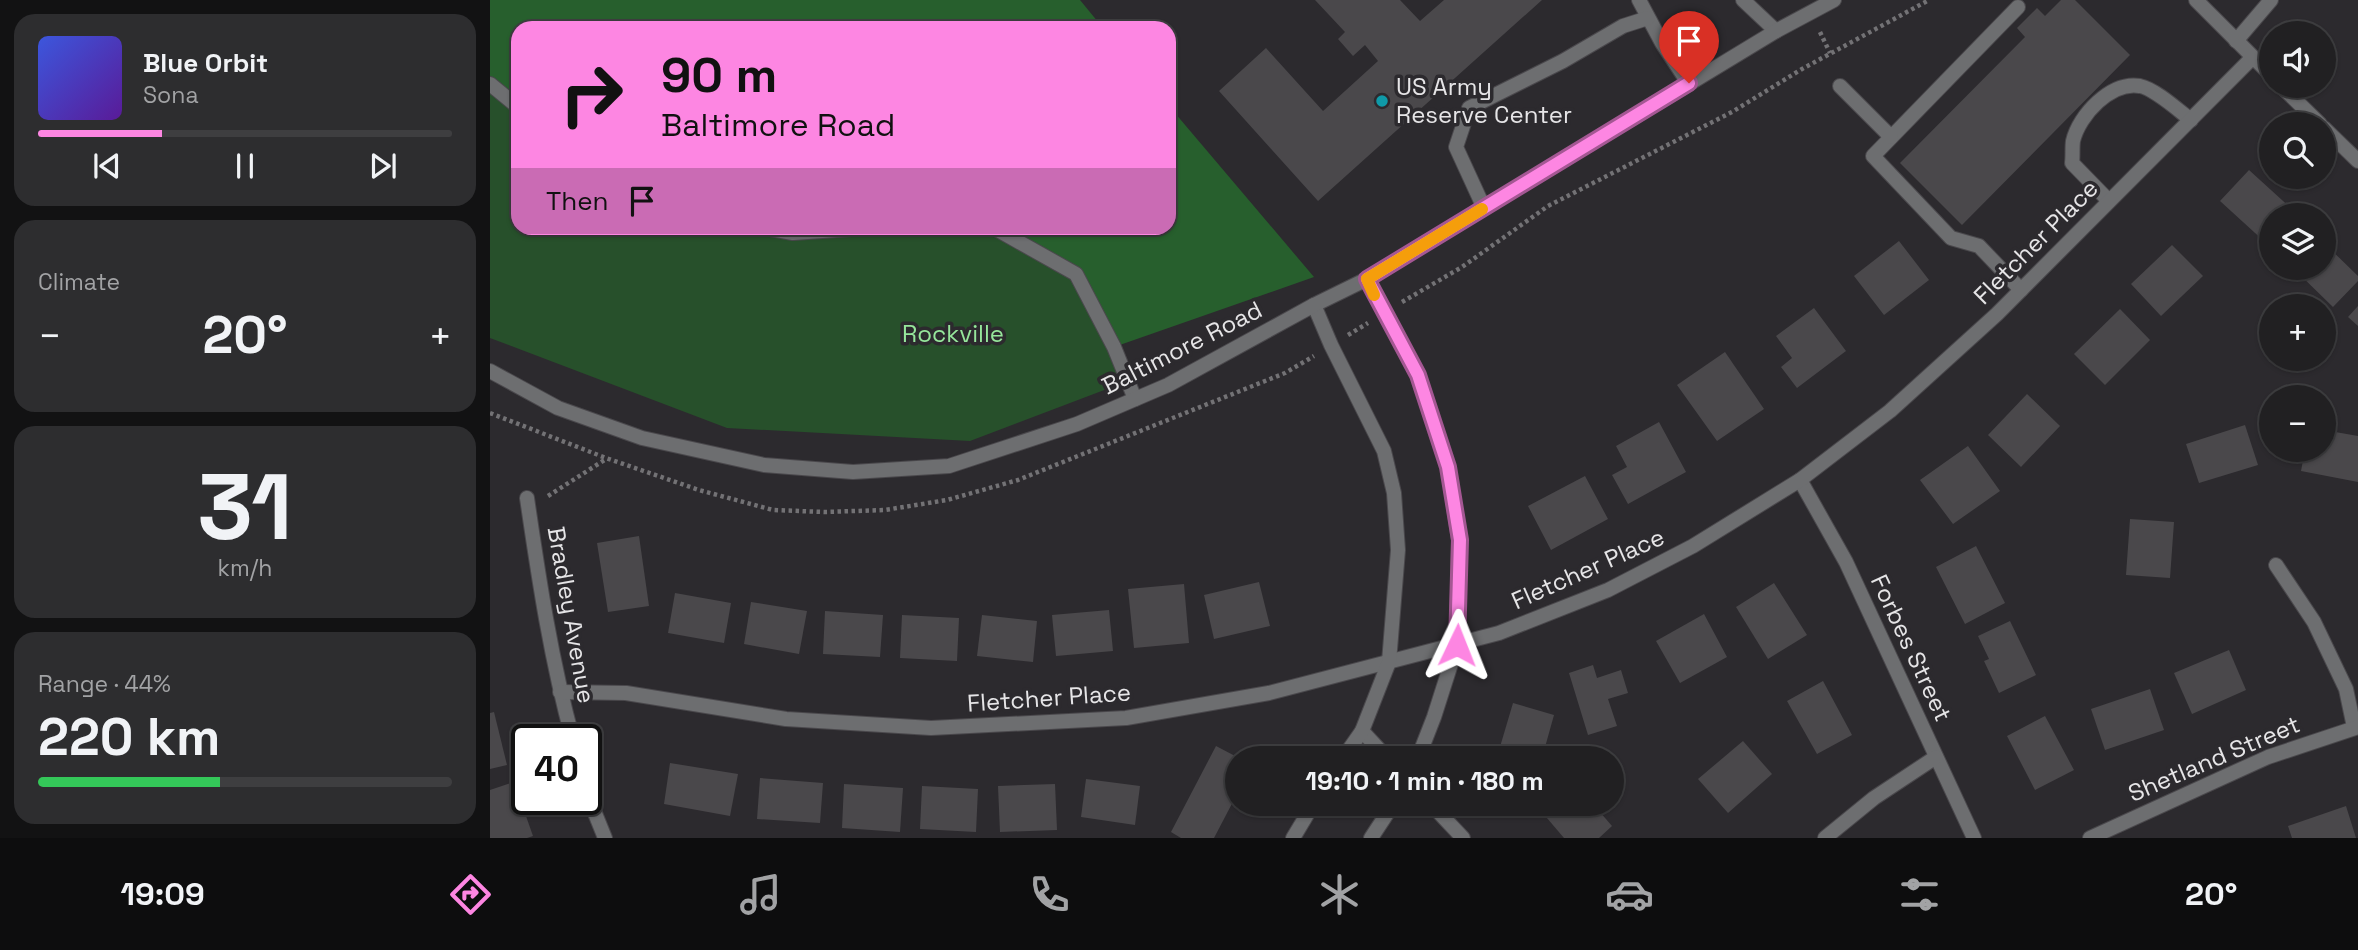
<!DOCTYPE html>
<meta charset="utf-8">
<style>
body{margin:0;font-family:"Space Grotesk",sans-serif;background:#2d2d2f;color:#f1f3f6;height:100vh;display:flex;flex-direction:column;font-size:26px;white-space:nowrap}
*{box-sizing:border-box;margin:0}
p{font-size:23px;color:#a2a3a5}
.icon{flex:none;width:38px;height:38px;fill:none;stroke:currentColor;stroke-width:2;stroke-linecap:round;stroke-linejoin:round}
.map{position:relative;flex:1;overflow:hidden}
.sheet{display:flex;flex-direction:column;gap:14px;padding:14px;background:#121213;width:490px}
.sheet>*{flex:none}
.guide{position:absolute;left:21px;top:21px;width:665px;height:214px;border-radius:21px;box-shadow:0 2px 5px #0004,0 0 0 2px #3e3e40;background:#fd86e2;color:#111;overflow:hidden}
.tools{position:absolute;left:1769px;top:21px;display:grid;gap:14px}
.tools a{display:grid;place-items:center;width:77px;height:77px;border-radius:50%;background:#212022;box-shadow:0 2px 5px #0004,0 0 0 2px #3e3e40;font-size:35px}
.speed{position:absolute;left:21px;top:724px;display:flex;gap:14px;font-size:35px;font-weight:700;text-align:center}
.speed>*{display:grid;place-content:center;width:91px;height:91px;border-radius:50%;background:#212022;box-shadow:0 2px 5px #0004,0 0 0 2px #3e3e40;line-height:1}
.speed .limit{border:4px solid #111;border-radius:10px;background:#fff;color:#111}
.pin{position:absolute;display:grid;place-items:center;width:60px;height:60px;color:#fff;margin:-72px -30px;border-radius:50% 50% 50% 0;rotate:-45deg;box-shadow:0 0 7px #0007}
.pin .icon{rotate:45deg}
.me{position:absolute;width:77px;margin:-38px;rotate:2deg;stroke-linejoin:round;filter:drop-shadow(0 0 5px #0008)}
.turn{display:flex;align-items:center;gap:24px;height:147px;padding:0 35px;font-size:32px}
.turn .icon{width:91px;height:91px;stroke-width:2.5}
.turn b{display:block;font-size:49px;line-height:60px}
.then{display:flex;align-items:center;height:66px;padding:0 35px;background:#0003;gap:14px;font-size:26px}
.big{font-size:52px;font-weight:700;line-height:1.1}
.sheet .tile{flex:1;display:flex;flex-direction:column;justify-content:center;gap:10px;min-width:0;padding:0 24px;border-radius:21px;background:#2d2d2f}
.sheet .dial{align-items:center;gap:0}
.dial b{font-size:91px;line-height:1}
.song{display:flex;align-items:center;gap:21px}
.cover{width:84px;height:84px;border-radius:10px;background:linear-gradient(135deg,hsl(230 70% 55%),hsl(270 70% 35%))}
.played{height:7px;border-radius:4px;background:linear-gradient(90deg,#fd86e2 30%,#3e3e40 30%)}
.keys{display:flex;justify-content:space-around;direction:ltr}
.heat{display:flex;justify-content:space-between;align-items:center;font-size:38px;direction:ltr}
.charge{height:10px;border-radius:5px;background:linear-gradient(90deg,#34c759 44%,#3e3e40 0)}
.trip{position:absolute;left:735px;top:746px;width:399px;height:70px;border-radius:35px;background:#212022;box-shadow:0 2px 5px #0004,0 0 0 2px #3e3e40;font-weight:700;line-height:70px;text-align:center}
.dock{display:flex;height:112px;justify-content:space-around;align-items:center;background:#0d0d0e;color:#a2a3a5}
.dock .icon{width:49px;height:49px}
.dock .on{color:#fd86e2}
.dock b{font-size:32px;color:#f1f3f6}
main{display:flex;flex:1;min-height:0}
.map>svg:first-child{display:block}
.green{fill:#27502b}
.forest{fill:#275f2d}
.building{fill:#4a484b}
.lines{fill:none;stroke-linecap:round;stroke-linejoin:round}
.service-casing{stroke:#4a484c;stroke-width:16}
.minor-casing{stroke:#4a484c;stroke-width:16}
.tertiary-casing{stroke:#4a484c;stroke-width:16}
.path{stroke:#737275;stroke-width:4.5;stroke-dasharray:3.5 3.5;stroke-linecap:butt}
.service{stroke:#6d6e70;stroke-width:14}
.minor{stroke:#6d6e70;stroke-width:14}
.tertiary{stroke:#6d6e70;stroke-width:14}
.route-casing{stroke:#a45793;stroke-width:18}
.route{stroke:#fd86e2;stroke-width:12}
.slow{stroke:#f59e0b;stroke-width:12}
.culture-dot{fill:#0f9aa8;stroke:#2c2a2e;stroke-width:2.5}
.labels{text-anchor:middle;stroke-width:7;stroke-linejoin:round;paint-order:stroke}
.poi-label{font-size:24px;fill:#e6e5e7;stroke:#2c2a2e;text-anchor:start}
.street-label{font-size:24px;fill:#e6e5e7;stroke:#2c2a2e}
.park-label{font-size:24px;fill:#96e69b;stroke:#2c2a2e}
</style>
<main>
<section class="sheet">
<div class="tile">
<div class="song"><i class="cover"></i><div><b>Blue Orbit</b><p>Sona</p></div></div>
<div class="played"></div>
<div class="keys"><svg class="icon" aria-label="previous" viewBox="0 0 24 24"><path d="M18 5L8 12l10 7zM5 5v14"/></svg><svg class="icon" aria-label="pause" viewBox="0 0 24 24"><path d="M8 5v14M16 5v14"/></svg><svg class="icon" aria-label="next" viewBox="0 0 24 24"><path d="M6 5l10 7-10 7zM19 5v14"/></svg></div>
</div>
<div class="tile"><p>Climate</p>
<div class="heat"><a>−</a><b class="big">20°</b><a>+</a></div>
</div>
<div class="tile dial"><b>31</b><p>km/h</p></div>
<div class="tile"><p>Range · 44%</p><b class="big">220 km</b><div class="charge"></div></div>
</section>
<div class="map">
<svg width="1868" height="838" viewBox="0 0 1868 838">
<rect width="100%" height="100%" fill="#2c2a2e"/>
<polygon class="green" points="0,90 28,111 28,228 497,228 586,274 638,381 480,441 237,428 0,338"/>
<g class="forest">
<polygon points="0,0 590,0 613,28 28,28 28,111 0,90"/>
<polygon points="679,106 824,277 624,347 586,274 497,228 679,228"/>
</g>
<g class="building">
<polygon points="825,0 910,0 930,21 954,0 1052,0 828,201 729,91 776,48 833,111 888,61 875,45 863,56 848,39 855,32"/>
<polygon points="1571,0 1585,0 1640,55 1472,225 1410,163 1535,37 1527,28 1547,8 1555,16"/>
<polygon points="1759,170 1805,212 1802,215 1782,215 1782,237 1776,243 1730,201"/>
<polygon points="1409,241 1439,280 1394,315 1364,276"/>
<polygon points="1834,243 1868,276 1868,281 1843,307 1803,268 1834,268"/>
<polygon points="1682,245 1713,276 1671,316 1641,284"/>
<polygon points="1868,306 1868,326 1858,317"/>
<polygon points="1324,308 1356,351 1307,388 1291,367 1302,358 1286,336"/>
<polygon points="1630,309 1660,340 1615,385 1584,354"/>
<polygon points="1235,352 1274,409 1227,441 1187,385"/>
<polygon points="1537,394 1570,426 1531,467 1498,435"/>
<polygon points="1169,422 1196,472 1138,504 1122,475 1137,467 1126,446"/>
<polygon points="1755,425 1768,465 1709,483 1696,444"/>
<polygon points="1834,430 1868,436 1868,482 1811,471 1815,450 1834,450"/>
<polygon points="1478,446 1510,491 1463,524 1430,480"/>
<polygon points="1095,476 1118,519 1061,550 1038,506"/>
<polygon points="1640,519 1684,522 1680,578 1636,575"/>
<polygon points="149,536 159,606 118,612 107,543"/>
<polygon points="1486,546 1515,603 1475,624 1446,567"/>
<polygon points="769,582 780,626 724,639 714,595"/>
<polygon points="1284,583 1317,635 1278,659 1246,607"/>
<polygon points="694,584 699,643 644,648 638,589"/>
<polygon points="185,593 241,603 234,643 178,633"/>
<polygon points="261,602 317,611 309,654 254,644"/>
<polygon points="619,610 623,651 566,656 562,615"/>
<polygon points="335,611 393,615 390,657 333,654"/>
<polygon points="1214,614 1237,657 1190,683 1166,641"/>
<polygon points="412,615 469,618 467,661 410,658"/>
<polygon points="492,615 547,621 543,662 487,656"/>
<polygon points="1520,621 1546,675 1509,693 1494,661 1499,659 1488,636"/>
<polygon points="1739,650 1756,690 1702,714 1684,673"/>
<polygon points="1103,665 1107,678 1131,670 1138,693 1118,699 1127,726 1098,735 1079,673"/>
<polygon points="1333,681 1362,735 1327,754 1297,701"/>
<polygon points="1660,689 1674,730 1615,750 1601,709"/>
<polygon points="1023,703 1064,715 1052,758 1007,757"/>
<polygon points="4,712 17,765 0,769 0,713"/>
<polygon points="1555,716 1584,770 1545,790 1517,736"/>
<polygon points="1253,741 1282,774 1238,813 1208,779"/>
<polygon points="726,746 747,757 747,794 724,838 691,838 681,832"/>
<polygon points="180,763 248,774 240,816 174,804"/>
<polygon points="270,778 333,783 330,823 267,819"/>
<polygon points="596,779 650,786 645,825 591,817"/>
<polygon points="24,782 43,836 37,838 0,838 0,790"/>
<polygon points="354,784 413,788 410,832 352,828"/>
<polygon points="565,784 567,830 510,832 508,786"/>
<polygon points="432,786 488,789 486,832 430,829"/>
<polygon points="1060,803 1102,803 1122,826 1109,838 1074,838 1051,811"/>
<polygon points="1856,806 1866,838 1802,838 1798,826"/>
</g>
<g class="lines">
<g class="service-casing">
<g id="service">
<polyline points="1149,0 1172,43 1199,84"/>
<polyline points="1528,7 1383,156 1461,238 1489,246 1531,290"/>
<polyline points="1746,41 1781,0"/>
<polyline points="0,84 28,107"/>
<polyline points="1350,86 1401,137"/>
<path d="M1619,201L1582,163C1583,156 1582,148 1583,141C1589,115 1621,81 1650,86C1665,89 1688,110 1701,120"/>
<polyline points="994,208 966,147 979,108 1073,61 1133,26 1158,18"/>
<polyline points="275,228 303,233 376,228"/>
<polyline points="497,228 506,229 586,274 624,347 645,399"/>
</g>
</g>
<g class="minor-casing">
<g id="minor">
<polyline points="1253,0 1286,31"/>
<polyline points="1310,480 1356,562 1484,838"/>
<path d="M37,498C49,580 61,660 83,740"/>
<polyline points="1786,565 1824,622 1856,689 1864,727"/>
<polyline points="70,692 136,693 296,719 441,728 636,718 779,693 1009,633 1118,590 1203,546 1310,480 1400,411 1507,314 1762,58"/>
<polyline points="872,731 897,758"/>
<polyline points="96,791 115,838"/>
<polyline points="940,803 973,838"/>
<polyline points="1335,838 1384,798 1446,757"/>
<polyline points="1600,838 1778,757 1868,727"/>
</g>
</g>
<g class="tertiary-casing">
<g id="tertiary">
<polyline points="1706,0 1782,76"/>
<polyline points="1791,86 1830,124"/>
<polyline points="1834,128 1868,161"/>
<polyline points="877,279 928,375 958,467 969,540 967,645 944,717 928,758"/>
<polyline points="824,305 841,345 894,451 904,493 908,550 899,662 872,731 853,758"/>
<polyline points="0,371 68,408 152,438 274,465 363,472 459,466 587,424 678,385 824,305 877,279 1286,31 1344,0"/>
<polyline points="803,838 824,803"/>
<polyline points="881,838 904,803"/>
</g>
</g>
<g class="path">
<polyline points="1330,32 1340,53"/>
<polyline points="912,302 972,267 1058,206 1242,112 1312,69 1439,0"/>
<polyline points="858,335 878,323"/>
<polyline points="0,413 116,458 209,490 283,510 335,512 395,510 457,500 528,480 795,373 824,356"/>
<polyline points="58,496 116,459"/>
</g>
<use href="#service" class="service"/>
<use href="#minor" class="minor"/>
<use href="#tertiary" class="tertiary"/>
</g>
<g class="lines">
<g class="route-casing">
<polyline id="route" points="967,645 970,540 958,467 928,375 877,279 1199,83"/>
</g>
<use href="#route" class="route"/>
<polyline class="slow" points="884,295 877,279 992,209"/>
</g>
<circle class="culture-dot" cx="892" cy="101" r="7"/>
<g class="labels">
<g class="poi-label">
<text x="906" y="95">US Army<tspan x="906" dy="28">Reserve Center</tspan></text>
</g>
<g class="street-label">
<text transform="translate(1546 242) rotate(-45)" y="8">Fletcher Place</text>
<text transform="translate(692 348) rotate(-27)" y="8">Baltimore Road</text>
<text transform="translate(1098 569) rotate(-24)" y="8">Fletcher Place</text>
<text transform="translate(81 615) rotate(80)" y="8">Bradley Avenue</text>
<text transform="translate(1421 648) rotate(65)" y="8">Forbes Street</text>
<text transform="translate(559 698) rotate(-4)" y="8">Fletcher Place</text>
<text transform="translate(1724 759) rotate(-23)" y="8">Shetland Street</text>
</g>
<g class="park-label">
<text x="463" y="342">Rockville</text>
</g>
</g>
</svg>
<div class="tools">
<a><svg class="icon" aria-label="sound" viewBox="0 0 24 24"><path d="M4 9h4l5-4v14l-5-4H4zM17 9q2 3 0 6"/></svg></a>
<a><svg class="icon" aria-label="search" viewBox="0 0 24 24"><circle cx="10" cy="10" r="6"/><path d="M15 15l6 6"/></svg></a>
<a><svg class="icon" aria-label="layers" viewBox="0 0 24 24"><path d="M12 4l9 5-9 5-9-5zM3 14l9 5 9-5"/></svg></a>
<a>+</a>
<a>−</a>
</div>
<div class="speed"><div class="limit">40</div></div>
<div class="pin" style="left:1199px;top:83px;background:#d93025"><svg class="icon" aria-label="arrive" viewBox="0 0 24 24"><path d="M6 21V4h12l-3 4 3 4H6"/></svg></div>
<svg class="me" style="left:967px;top:645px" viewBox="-20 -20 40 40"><path d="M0-17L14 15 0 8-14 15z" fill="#fd86e2" stroke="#fff" stroke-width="4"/></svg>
<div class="trip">19:10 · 1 min · 180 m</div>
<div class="guide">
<div class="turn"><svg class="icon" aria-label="right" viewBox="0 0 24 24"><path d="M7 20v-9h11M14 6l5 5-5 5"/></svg><div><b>90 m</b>Baltimore Road</div></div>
<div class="then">Then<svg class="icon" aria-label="arrive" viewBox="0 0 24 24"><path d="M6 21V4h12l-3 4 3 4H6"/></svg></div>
</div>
</div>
</main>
<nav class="dock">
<b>19:09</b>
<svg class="icon on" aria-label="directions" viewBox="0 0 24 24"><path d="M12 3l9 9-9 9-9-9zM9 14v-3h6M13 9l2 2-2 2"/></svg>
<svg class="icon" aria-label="music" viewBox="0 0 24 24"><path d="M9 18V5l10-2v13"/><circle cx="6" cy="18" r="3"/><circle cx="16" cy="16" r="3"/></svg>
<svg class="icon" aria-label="phone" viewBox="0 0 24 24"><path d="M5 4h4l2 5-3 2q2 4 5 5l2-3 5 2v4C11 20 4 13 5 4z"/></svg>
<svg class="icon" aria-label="climate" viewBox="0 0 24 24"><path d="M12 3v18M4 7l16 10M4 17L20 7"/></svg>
<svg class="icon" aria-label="car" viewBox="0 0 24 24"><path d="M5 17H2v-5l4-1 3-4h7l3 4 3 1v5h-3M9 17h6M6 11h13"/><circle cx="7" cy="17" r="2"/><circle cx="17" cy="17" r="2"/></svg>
<svg class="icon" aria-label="filters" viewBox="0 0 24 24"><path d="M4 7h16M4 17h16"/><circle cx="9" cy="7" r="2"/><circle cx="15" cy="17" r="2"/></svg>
<b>20°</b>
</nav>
